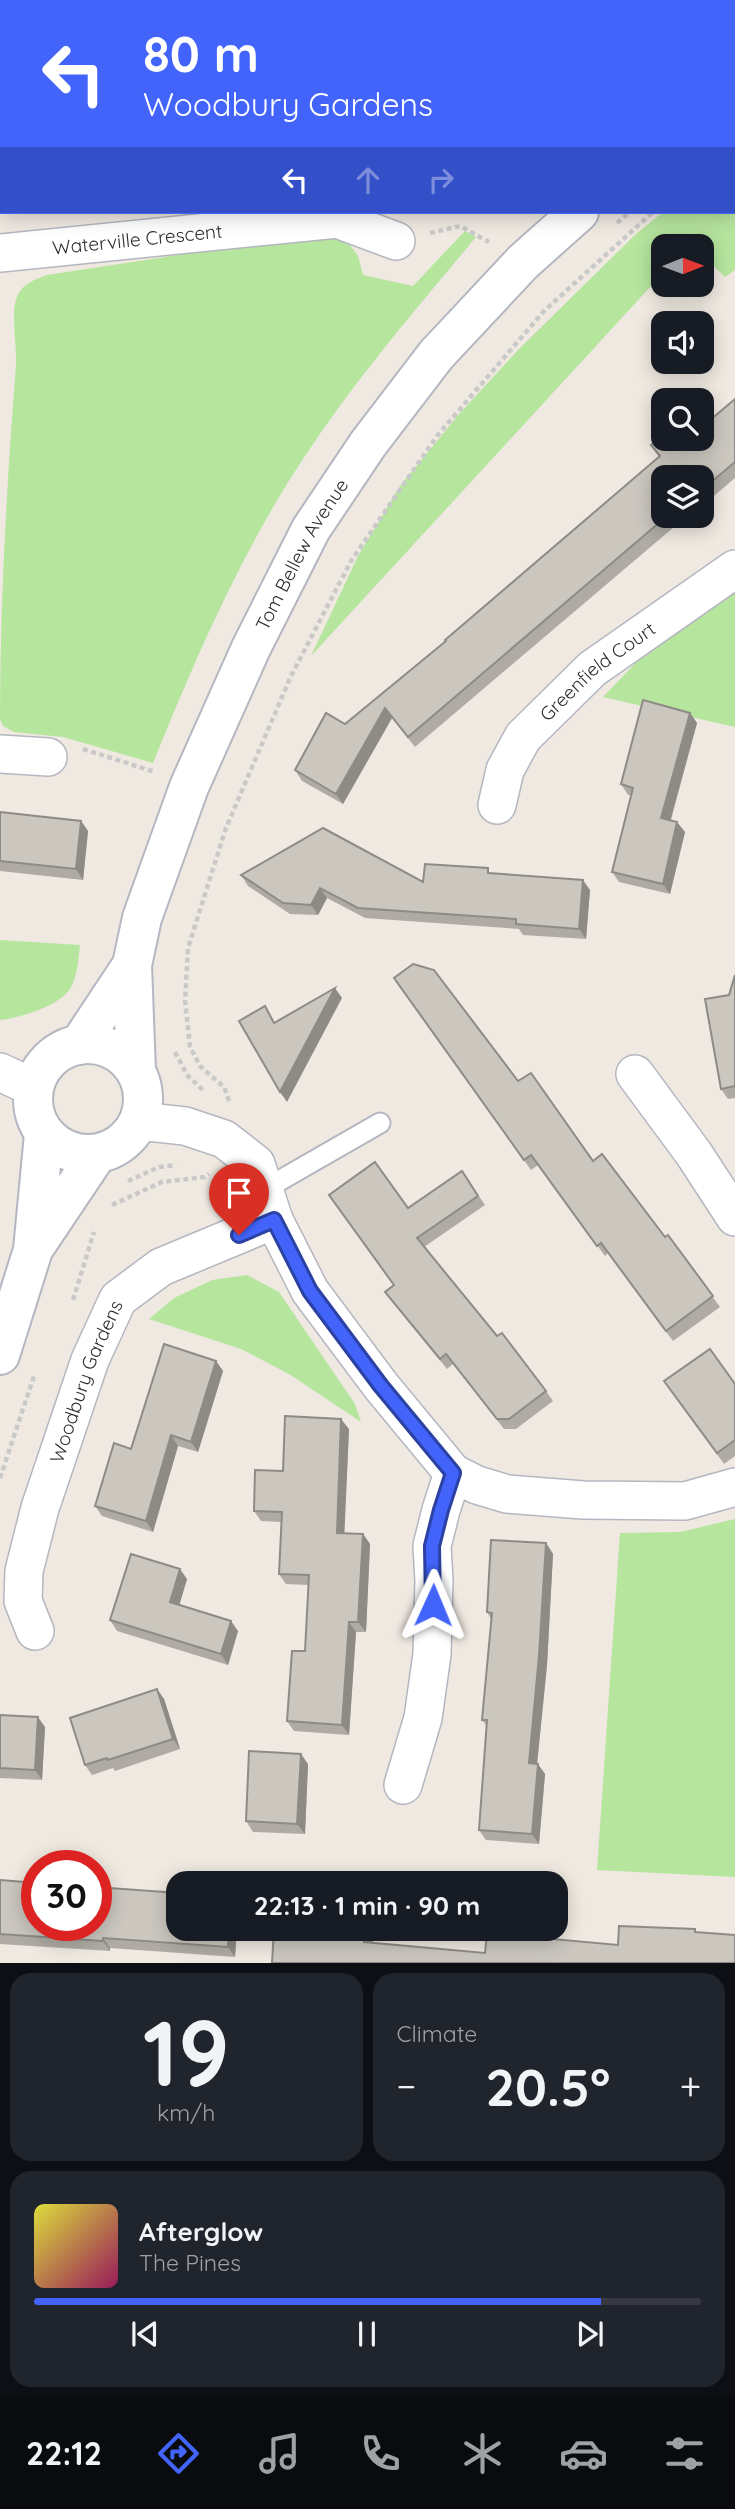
<!DOCTYPE html>
<meta charset="utf-8">
<style>
body{margin:0;font-family:Quicksand,sans-serif;background:#20242c;color:#f1f3f6;height:100vh;display:flex;flex-direction:column;font-size:26px;white-space:nowrap}
*{box-sizing:border-box;margin:0}
p{font-size:23px;color:#9ea1a6}
.icon{flex:none;width:38px;height:38px;fill:none;stroke:currentColor;stroke-width:2;stroke-linecap:round;stroke-linejoin:round}
.map{position:relative;height:1963px;overflow:hidden}
.panel{display:flex;flex-direction:column;gap:10px;padding:10px;background:#0d0f14;flex:1}
.panel>*{flex:none}
.banner{position:absolute;left:0px;top:0px;width:735px;height:214px;box-shadow:0 4px 18px #0003;background:#4264fb;color:#fff;overflow:hidden}
.needle{width:46px;rotate:89deg}
.tools{position:absolute;left:651px;top:234px;display:grid;gap:14px}
.tools a{display:grid;place-items:center;width:63px;height:63px;border-radius:14px;background:#171b24;box-shadow:0 4px 18px #0003;font-size:35px}
.speed{position:absolute;left:21px;top:1850px;display:flex;gap:14px;font-size:35px;font-weight:700;text-align:center}
.speed>*{display:grid;place-content:center;width:91px;height:91px;border-radius:50%;background:#171b24;box-shadow:0 4px 18px #0003;line-height:1}
.speed .limit{border:10px solid #d22;background:#fff;color:#111}
.pin{position:absolute;display:grid;place-items:center;width:60px;height:60px;color:#fff;margin:-72px -30px;border-radius:50% 50% 50% 0;rotate:-45deg;box-shadow:0 0 7px #0007}
.pin .icon{rotate:45deg}
.me{position:absolute;width:77px;margin:-38px;rotate:1deg;stroke-linejoin:round;filter:drop-shadow(0 0 5px #0008)}
.turn{display:flex;align-items:center;gap:24px;height:147px;padding:0 28px;font-size:32px}
.turn .icon{width:91px;height:91px;stroke-width:2.5}
.turn b{display:block;font-size:49px;line-height:60px}
.lanes{display:flex;align-items:center;height:66px;padding:0 28px;background:#0003;justify-content:center;gap:35px;direction:ltr}
.lanes .off{opacity:.35}
.big{font-size:52px;font-weight:700;line-height:1.1}
.panel .tile{flex:1;display:flex;flex-direction:column;justify-content:center;gap:10px;min-width:0;padding:0 24px;border-radius:21px;background:#20242c}
.panel .dial{align-items:center;gap:0}
.dial b{font-size:91px;line-height:1}
.song{display:flex;align-items:center;gap:21px}
.cover{width:84px;height:84px;border-radius:10px;background:linear-gradient(135deg,hsl(60 70% 55%),hsl(330 70% 35%))}
.played{height:7px;border-radius:4px;background:linear-gradient(90deg,#4264fb 85%,#363941 85%)}
.keys{display:flex;justify-content:space-around;direction:ltr}
.heat{display:flex;justify-content:space-between;align-items:center;font-size:38px;direction:ltr}
.panel .tiles{flex:1;display:grid;gap:10px;grid-template-columns:1fr 1fr}
.tile:last-child{grid-column:span 2}
.trip{position:absolute;left:166px;top:1871px;width:402px;height:70px;border-radius:21px;background:#171b24;box-shadow:0 4px 18px #0003;font-weight:700;line-height:70px;text-align:center}
.dock{display:flex;height:112px;justify-content:space-around;align-items:center;background:#090b0e;color:#9ea1a6}
.dock .icon{width:49px;height:49px}
.dock .current{color:#4264fb}
.dock b{font-size:32px;color:#f1f3f6}
.map>svg:first-child{display:block}
.green{fill:#b6e59e}
.lines{fill:none;stroke-linecap:round;stroke-linejoin:round}
.lane-casing{stroke:#b4b7c1;stroke-width:23}
.street-casing{stroke:#b4b7c1;stroke-width:40}
.secondary-casing{stroke:#b4b7c1;stroke-width:42}
.path{stroke:#c9c9c9;stroke-width:4.5;stroke-dasharray:5 3.5;stroke-linecap:butt}
.lane{stroke:#fff;stroke-width:19}
.street{stroke:#fff;stroke-width:37}
.secondary{stroke:#fff;stroke-width:38}
.wall{fill:#afaba4}
.shaded-wall{fill:#8e8b86}
.building{fill:#cbc7bf;stroke:#8e8b86;stroke-width:2}
.route-casing{stroke:#2b41a3;stroke-width:18}
.route{stroke:#4264fb;stroke-width:12}
.labels{text-anchor:middle;stroke-width:5;stroke-linejoin:round;paint-order:stroke}
.street-label{font-size:19px;fill:#2e2e2e;stroke:#fff}
</style>
<div class="map">
<svg width="735" height="1963" viewBox="0 0 735 1963">
<rect width="100%" height="100%" fill="#efe9e1"/>
<g class="green">
<polygon points="735,163 735,270 725,277 702,255 702,247 694,247 690,244 687,247 663,247 663,273 311,656 358,556 400,486 460,413 519,349 636,234 663,212 733,212"/>
<path d="M465,231L476,237C416,309 354,381 303,459C241,553 195,659 153,763L63,737L14,732L3,726L0,719C0,601 7,482 16,364C17,347 11,314 16,300C20,285 33,280 47,275L244,245L337,237L350,245L358,256L363,275L413,286Z"/>
<polygon points="735,590 735,727 603,697 651,647"/>
<path d="M0,940L80,945C78,960 78,976 70,989C59,1006 20,1018 0,1020Z"/>
<polygon points="247,1275 279,1292 355,1404 361,1422 289,1374 241,1349 149,1319 174,1298 212,1280"/>
<polygon points="735,1519 735,1877 597,1870 620,1533 680,1532"/>
</g>
<g class="lines">
<g class="lane-casing">
<polyline id="lane" points="265,1189 380,1123"/>
</g>
<g class="street-casing">
<g id="street">
<path id="s1" d="M0,253L337,219L396,241"/>
<polyline points="0,754 48,757"/>
<path id="s2" d="M497,805L505,770L523,737L592,669L735,569"/>
<polyline points="0,1072 34,1088"/>
<polyline points="635,1074 694,1154 735,1217"/>
<polyline points="139,1121 185,1126 224,1139 256,1164 274,1220 310,1291 381,1386 453,1473 477,1485 507,1494 583,1500 685,1501 735,1487"/>
<path id="s3" d="M35,1631L23,1601L24,1571L40,1508L90,1360L118,1299L161,1267L274,1220"/>
<polyline points="403,1785 423,1718 432,1654 434,1581 432,1546 441,1510 453,1473"/>
</g>
</g>
<g class="secondary-casing">
<g id="secondary">
<polyline points="735,41 735,63"/>
<circle cx="88" cy="1099" r="55"/>
<polyline points="79,1045 132,965"/>
<path id="s4" d="M136,1072L132,965L142,918L189,787L251,648L311,529L368,444L436,355L523,262L579,212"/>
<polyline points="36,1245 97,1154"/>
<polyline points="0,1355 33,1250 44,1134"/>
</g>
</g>
<g class="path">
<polyline points="733,142 735,141"/>
<polyline points="733,158 735,157"/>
<polyline points="617,223 630,212"/>
<polyline points="430,233 460,226 489,242"/>
<polyline points="83,749 155,772"/>
<polyline points="175,1052 187,1075 205,1092"/>
<polyline points="229,1101 224,1087 200,1066 190,1047 185,1001 188,948 226,828 291,676 351,561 437,436 544,311 653,212"/>
<polyline points="128,1181 159,1167 176,1165"/>
<polyline points="112,1205 162,1182 204,1177 209,1174"/>
<polyline points="73,1300 94,1232"/>
<polyline points="0,1478 34,1376"/>
</g>
<use href="#lane" class="lane"/>
<use href="#street" class="street"/>
<use href="#secondary" class="secondary"/>
</g>
<g class="wall">
<polygon points="510,0 622,0 621,2 515,2"/>
<polygon points="735,399 735,478 702,506 702,478 663,516 687,516 415,747 392,718 343,804 302,781 295,770 345,724 446,641 659,457 651,445 663,439 702,439"/>
<polygon points="690,713 697,723 671,820 685,832 670,894 619,882 612,872 631,795 628,795 621,784"/>
<polygon points="0,812 81,821 88,831 83,880 0,871"/>
<polygon points="492,873 590,890 586,939 523,935 519,929 365,918 327,898 318,915 290,914 248,886 241,875 423,882"/>
<polygon points="735,975 735,1098 728,1099 721,1089 729,995"/>
<polygon points="394,978 518,1081 665,1237 668,1235 720,1307 673,1341 608,1253 605,1256 538,1165 531,1170"/>
<polygon points="462,1171 485,1205 424,1247 497,1336 546,1391 553,1401 516,1429 504,1429 453,1364 447,1369 385,1292 394,1285 408,1208"/>
<polygon points="216,1361 223,1371 198,1452 178,1446 153,1532 102,1516 95,1506 131,1449"/>
<polygon points="664,1381 735,1384 735,1456 724,1464"/>
<polygon points="349,1429 344,1533 363,1534 370,1544 366,1632 356,1632 349,1735 294,1731 287,1721 305,1651 308,1585 286,1584 279,1574 281,1522 261,1521 254,1511 283,1471"/>
<polygon points="546,1543 553,1554 547,1665 537,1764 545,1774 539,1844 486,1840 479,1830 487,1726 482,1720 491,1619 487,1612"/>
<polygon points="187,1579 179,1605 238,1631 228,1665 117,1631 110,1620"/>
<polygon points="157,1689 164,1699 180,1749 115,1771 113,1768 92,1775 85,1765"/>
<polygon points="0,1715 45,1727 42,1780 0,1778"/>
<polygon points="308,1764 305,1834 253,1832 246,1821"/>
<polygon points="0,1880 178,1928 237,1928 235,1957 110,1948 110,1951 0,1944"/>
</g>
<g class="shaded-wall">
<polygon points="96,0 109,0 108,2 98,2"/>
<polygon points="611,0 622,0 621,2 610,2"/>
<polygon points="385,708 392,718 343,804 336,794"/>
<polygon points="690,713 697,723 668,828 661,818"/>
<polygon points="81,821 88,831 83,880 76,869"/>
<polygon points="677,822 685,832 670,894 663,884"/>
<polygon points="583,880 590,890 586,939 579,929"/>
<polygon points="320,888 327,898 318,915 311,905"/>
<polygon points="335,988 342,998 287,1102 280,1092"/>
<polygon points="216,1361 223,1371 198,1452 191,1442"/>
<polygon points="341,1419 349,1429 344,1543 337,1533"/>
<polygon points="171,1435 178,1446 153,1532 146,1521"/>
<polygon points="363,1534 370,1544 366,1632 358,1622"/>
<polygon points="546,1543 553,1554 547,1665 536,1774 529,1763"/>
<polygon points="180,1569 187,1579 177,1613 170,1602"/>
<polygon points="231,1621 238,1631 228,1665 221,1654"/>
<polygon points="349,1622 356,1632 349,1735 342,1725"/>
<polygon points="157,1689 164,1699 180,1749 173,1739"/>
<polygon points="38,1717 45,1727 42,1780 35,1770"/>
<polygon points="301,1754 308,1764 305,1834 297,1824"/>
<polygon points="538,1764 545,1774 539,1844 532,1834"/>
<polygon points="229,1928 237,1928 235,1957 228,1947"/>
<polygon points="365,1929 373,1939 372,1953 364,1942"/>
<polygon points="103,1938 110,1948 110,1951 103,1941"/>
</g>
<g class="building">
<rect x="11" y="0" width="79" height="2"/>
<polygon points="531,0 611,0 610,2 536,2"/>
<polygon points="735,399 735,462 702,490 702,478 663,478 663,516 667,516 408,737 385,708 336,794 295,770 326,713 345,724 446,641 445,640 660,456 651,445 663,435 663,439 702,439 702,427"/>
<polygon points="643,700 690,713 661,818 677,822 663,884 612,872 633,788 621,784"/>
<polygon points="0,812 81,821 76,869 0,861"/>
<polygon points="323,828 423,882 425,864 488,868 488,873 583,880 579,929 516,924 516,919 358,908 320,888 311,905 283,903 241,875"/>
<polygon points="413,964 434,970 518,1081 531,1073 593,1161 602,1154 665,1237 668,1235 713,1296 666,1331 601,1243 597,1246 531,1155 524,1160 394,978"/>
<polygon points="735,975 735,1086 721,1089 705,999 729,995"/>
<polygon points="335,988 280,1092 239,1021 265,1006 274,1023"/>
<polygon points="375,1162 408,1208 462,1171 478,1196 417,1238 497,1336 502,1333 546,1391 509,1419 497,1419 446,1354 440,1359 385,1292 394,1285 329,1195"/>
<polygon points="164,1344 216,1361 191,1442 171,1435 146,1521 95,1506 114,1443 131,1449"/>
<polygon points="710,1349 735,1384 735,1440 717,1453 664,1381"/>
<polygon points="285,1416 341,1419 337,1533 363,1534 358,1622 349,1622 342,1725 287,1721 292,1651 305,1651 309,1575 279,1574 282,1512 254,1511 255,1470 283,1471"/>
<polygon points="491,1540 546,1543 539,1655 529,1763 538,1764 532,1834 479,1830 487,1720 482,1720 492,1613 487,1612"/>
<polygon points="131,1554 180,1569 170,1602 231,1621 221,1654 110,1620"/>
<polygon points="157,1689 173,1739 108,1760 107,1758 85,1765 70,1718"/>
<polygon points="0,1715 38,1717 35,1770 0,1768"/>
<polygon points="249,1751 301,1754 297,1824 246,1821"/>
<polygon points="0,1880 37,1883 37,1925 96,1925 96,1887 178,1893 178,1928 229,1928 228,1947 103,1938 103,1941 0,1934"/>
<polygon points="619,1926 695,1929 695,1932 735,1935 735,1963 272,1963 274,1928 365,1929 364,1942 485,1953 487,1933 618,1945"/>
</g>
<g class="lines">
<g class="route-casing">
<polyline id="route" points="239,1235 274,1220 310,1291 381,1386 453,1473 441,1510 432,1546 433,1605"/>
</g>
<use href="#route" class="route"/>
</g>
<g class="labels">
<g class="street-label">
<text dy="7" stroke="none"><textPath href="#s1" startOffset="138">Waterville Crescent</textPath></text>
<text dy="7" stroke="none"><textPath href="#s4" startOffset="553">Tom Bellew Avenue</textPath></text>
<text dy="7" stroke="none"><textPath href="#s2" startOffset="173">Greenfield Court</textPath></text>
<text dy="7" stroke="none"><textPath href="#s3" startOffset="262">Woodbury Gardens</textPath></text>
</g>
</g>
</svg>
<div class="tools">
<a><svg class="needle" viewBox="-14 -14 28 28"><path d="M0-13l5 13h-10z" fill="#e53935"/><path d="M0 13l5-13h-10z" fill="#9ea1a6"/></svg></a>
<a><svg class="icon" aria-label="sound" viewBox="0 0 24 24"><path d="M4 9h4l5-4v14l-5-4H4zM17 9q2 3 0 6"/></svg></a>
<a><svg class="icon" aria-label="search" viewBox="0 0 24 24"><circle cx="10" cy="10" r="6"/><path d="M15 15l6 6"/></svg></a>
<a><svg class="icon" aria-label="layers" viewBox="0 0 24 24"><path d="M12 4l9 5-9 5-9-5zM3 14l9 5 9-5"/></svg></a>
</div>
<div class="speed"><div class="limit">30</div></div>
<div class="pin" style="left:239px;top:1235px;background:#d93025"><svg class="icon" aria-label="arrive" viewBox="0 0 24 24"><path d="M6 21V4h12l-3 4 3 4H6"/></svg></div>
<svg class="me" style="left:433px;top:1605px" viewBox="-20 -20 40 40"><path d="M0-17L14 15 0 8-14 15z" fill="#4264fb" stroke="#fff" stroke-width="4"/></svg>
<div class="trip">22:13 · 1 min · 90 m</div>
<div class="banner">
<div class="turn"><svg class="icon" aria-label="left" viewBox="0 0 24 24"><path d="M17 20v-9H6M10 6l-5 5 5 5"/></svg><div><b>80 m</b>Woodbury Gardens</div></div>
<div class="lanes"><svg class="icon" aria-label="left" viewBox="0 0 24 24"><path d="M17 20v-9H6M10 6l-5 5 5 5"/></svg><svg class="icon off" aria-label="ahead" viewBox="0 0 24 24"><path d="M12 20V5M6 11l6-6 6 6"/></svg><svg class="icon off" aria-label="right" viewBox="0 0 24 24"><path d="M7 20v-9h11M14 6l5 5-5 5"/></svg></div>
</div>
</div>
<section class="panel">
<div class="tiles">
<div class="tile dial"><b>19</b><p>km/h</p></div>
<div class="tile"><p>Climate</p>
<div class="heat"><a>−</a><b class="big">20.5°</b><a>+</a></div>
</div>
<div class="tile">
<div class="song"><i class="cover"></i><div><b>Afterglow</b><p>The Pines</p></div></div>
<div class="played"></div>
<div class="keys"><svg class="icon" aria-label="previous" viewBox="0 0 24 24"><path d="M18 5L8 12l10 7zM5 5v14"/></svg><svg class="icon" aria-label="pause" viewBox="0 0 24 24"><path d="M8 5v14M16 5v14"/></svg><svg class="icon" aria-label="next" viewBox="0 0 24 24"><path d="M6 5l10 7-10 7zM19 5v14"/></svg></div>
</div>
</div>
</section>
<nav class="dock">
<b>22:12</b>
<svg class="icon current" aria-label="directions" viewBox="0 0 24 24"><path d="M12 3l9 9-9 9-9-9zM9 14v-3h6M13 9l2 2-2 2"/></svg>
<svg class="icon" aria-label="music" viewBox="0 0 24 24"><path d="M9 18V5l10-2v13"/><circle cx="6" cy="18" r="3"/><circle cx="16" cy="16" r="3"/></svg>
<svg class="icon" aria-label="phone" viewBox="0 0 24 24"><path d="M5 4h4l2 5-3 2q2 4 5 5l2-3 5 2v4C11 20 4 13 5 4z"/></svg>
<svg class="icon" aria-label="climate" viewBox="0 0 24 24"><path d="M12 3v18M4 7l16 10M4 17L20 7"/></svg>
<svg class="icon" aria-label="car" viewBox="0 0 24 24"><path d="M5 17H2v-5l4-1 3-4h7l3 4 3 1v5h-3M9 17h6M6 11h13"/><circle cx="7" cy="17" r="2"/><circle cx="17" cy="17" r="2"/></svg>
<svg class="icon" aria-label="filters" viewBox="0 0 24 24"><path d="M4 7h16M4 17h16"/><circle cx="9" cy="7" r="2"/><circle cx="15" cy="17" r="2"/></svg>
</nav>
